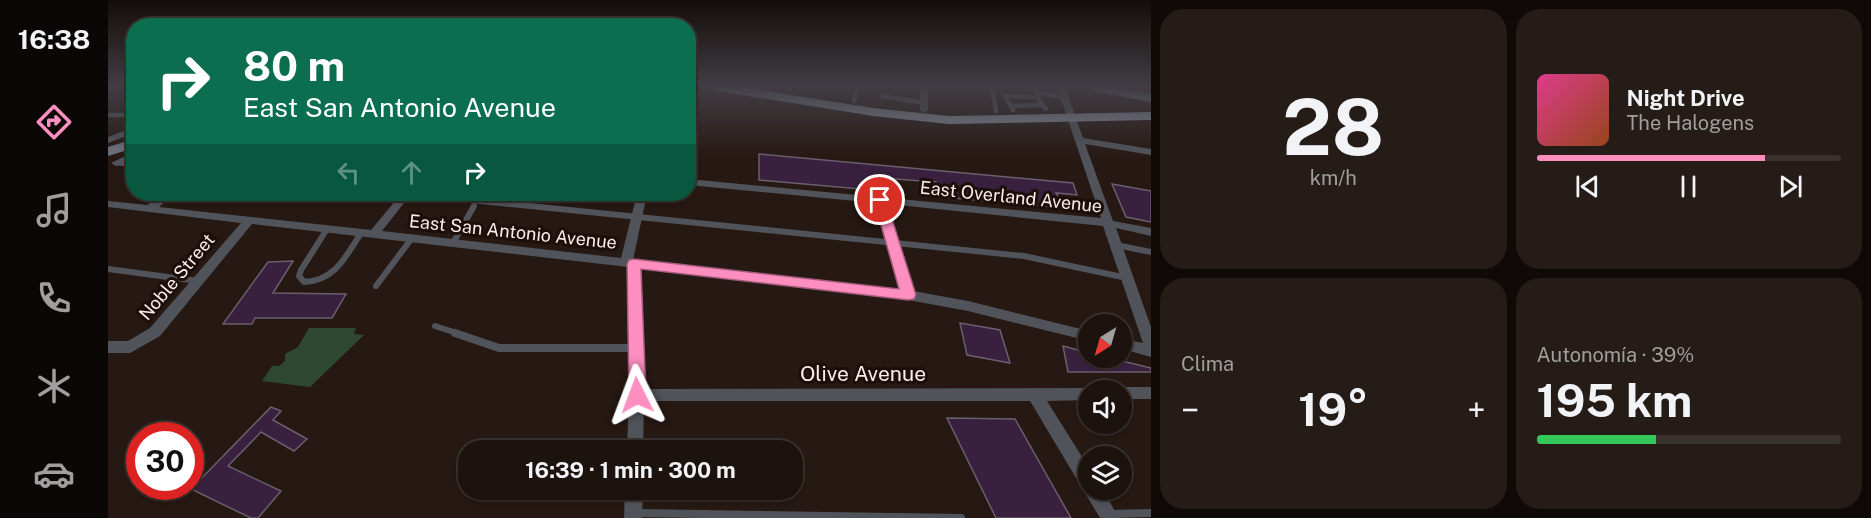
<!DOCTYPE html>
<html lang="es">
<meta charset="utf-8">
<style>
body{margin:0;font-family:"Public Sans",sans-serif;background:#251b17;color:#f1f3f6;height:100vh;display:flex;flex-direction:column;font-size:22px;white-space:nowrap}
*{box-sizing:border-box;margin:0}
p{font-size:20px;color:#a09e9e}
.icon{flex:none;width:33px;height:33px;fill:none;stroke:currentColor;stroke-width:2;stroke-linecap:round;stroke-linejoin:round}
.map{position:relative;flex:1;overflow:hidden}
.side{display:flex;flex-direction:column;gap:9px;padding:9px;background:#0f0a08;width:720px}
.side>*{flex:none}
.banner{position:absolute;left:18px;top:18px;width:570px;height:183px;border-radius:24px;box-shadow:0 2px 4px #0004,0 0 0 2px #3a322e;background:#0b6e4f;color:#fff;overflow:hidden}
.needle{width:39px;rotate:217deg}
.tools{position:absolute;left:970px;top:314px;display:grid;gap:12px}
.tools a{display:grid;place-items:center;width:54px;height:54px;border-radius:50%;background:#1c120e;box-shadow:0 2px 4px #0004,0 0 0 2px #3a322e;font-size:30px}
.speed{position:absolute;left:18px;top:422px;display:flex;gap:12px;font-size:30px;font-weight:700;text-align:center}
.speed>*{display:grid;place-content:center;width:78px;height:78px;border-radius:50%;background:#1c120e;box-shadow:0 2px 4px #0004,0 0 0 2px #3a322e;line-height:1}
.speed .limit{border:9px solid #d22;background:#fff;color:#111}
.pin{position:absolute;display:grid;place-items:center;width:51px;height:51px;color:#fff;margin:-26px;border:3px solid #fff;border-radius:50%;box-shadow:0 2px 6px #0007}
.me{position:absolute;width:66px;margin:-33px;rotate:357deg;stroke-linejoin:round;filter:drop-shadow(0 0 4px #0008)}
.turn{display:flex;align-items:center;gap:21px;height:126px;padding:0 18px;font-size:27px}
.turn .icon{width:78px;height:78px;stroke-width:2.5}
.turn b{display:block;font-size:42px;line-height:51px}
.lanes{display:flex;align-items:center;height:57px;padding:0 18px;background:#0003;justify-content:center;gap:30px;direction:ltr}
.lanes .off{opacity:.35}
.big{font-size:45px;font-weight:700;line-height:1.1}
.side .widget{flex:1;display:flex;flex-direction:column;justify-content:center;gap:9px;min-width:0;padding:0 21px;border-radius:24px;background:#251b17}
.side .dial{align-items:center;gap:0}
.dial b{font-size:78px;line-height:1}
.song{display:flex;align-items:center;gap:18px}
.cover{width:72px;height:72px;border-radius:9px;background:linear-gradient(135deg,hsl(330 70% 55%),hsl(20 70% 35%))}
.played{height:6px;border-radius:3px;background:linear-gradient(90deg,#fd8ec0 75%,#3a322e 75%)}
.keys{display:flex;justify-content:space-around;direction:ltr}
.heat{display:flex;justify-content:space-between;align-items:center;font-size:33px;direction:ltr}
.charge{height:9px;border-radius:4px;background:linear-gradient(90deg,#34c759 39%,#3a322e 0)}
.side .tiles{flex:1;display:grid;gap:9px;grid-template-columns:repeat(2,1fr)}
.trip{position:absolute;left:350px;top:440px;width:345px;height:60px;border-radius:24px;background:#1c120e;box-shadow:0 2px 4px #0004,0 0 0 2px #3a322e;font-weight:700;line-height:60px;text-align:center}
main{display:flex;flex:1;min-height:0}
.tabs{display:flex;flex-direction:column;width:108px;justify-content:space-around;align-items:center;background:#0b0706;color:#a09e9e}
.tabs .icon{width:42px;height:42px}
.tabs .active{color:#fd8ec0}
.tabs b{font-size:27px;color:#f1f3f6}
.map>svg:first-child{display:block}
.green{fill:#2f4832}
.building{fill:#38203e;stroke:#6a5f6c;stroke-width:1.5}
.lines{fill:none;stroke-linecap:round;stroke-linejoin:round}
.lane-far2{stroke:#50545a;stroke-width:4.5}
.lane-far1{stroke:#50545a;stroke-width:6}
.lane{stroke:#50545a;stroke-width:8}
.street{fill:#50545a;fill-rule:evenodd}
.secondary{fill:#6d747e;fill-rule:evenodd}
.primary{fill:#838c99;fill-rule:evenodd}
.route{fill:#fd8ec0;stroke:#a45c7d;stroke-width:1.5}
.labels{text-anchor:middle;stroke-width:6;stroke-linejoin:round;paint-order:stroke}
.street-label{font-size:18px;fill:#f8ede9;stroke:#1c0f09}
.near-street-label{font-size:21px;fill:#f8ede9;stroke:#1c0f09}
</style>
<main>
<nav class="tabs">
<b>16:38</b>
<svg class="icon active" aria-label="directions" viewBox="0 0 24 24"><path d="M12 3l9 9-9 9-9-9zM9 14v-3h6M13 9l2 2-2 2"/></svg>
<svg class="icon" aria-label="music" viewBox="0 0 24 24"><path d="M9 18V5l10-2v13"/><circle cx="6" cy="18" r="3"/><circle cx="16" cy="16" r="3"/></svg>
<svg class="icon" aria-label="phone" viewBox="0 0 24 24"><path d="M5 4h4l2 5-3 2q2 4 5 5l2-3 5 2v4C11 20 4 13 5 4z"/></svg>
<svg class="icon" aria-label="climate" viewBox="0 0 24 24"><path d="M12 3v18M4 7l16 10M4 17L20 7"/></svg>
<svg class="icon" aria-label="car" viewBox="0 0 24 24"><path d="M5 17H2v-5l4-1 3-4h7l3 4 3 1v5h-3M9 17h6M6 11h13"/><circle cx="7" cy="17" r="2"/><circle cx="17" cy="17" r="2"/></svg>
</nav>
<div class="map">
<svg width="1043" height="518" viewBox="0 0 1043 518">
<rect width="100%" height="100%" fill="#261812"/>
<polygon class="green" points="201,328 248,328 246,334 256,335 202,387 154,381 164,366 171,366 177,361 177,354 190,347"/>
<g class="building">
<polygon points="651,154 965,183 969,195 948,193 958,208 833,197 828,182 760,177 763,190 651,180"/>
<polygon points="1004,184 1043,191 1043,222 1018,217"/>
<polygon points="185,261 165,293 238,294 224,318 147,318 144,324 115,324 160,262"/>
<polygon points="852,323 892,330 902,363 859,355"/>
<polygon points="955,346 981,353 981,357 998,357 1043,368 1043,372 960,372"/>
<polygon points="163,407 173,411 165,420 199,439 186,451 153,432 120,466 173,491 150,518 143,518 83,489"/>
<polygon points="839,418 907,419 963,518 888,518"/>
</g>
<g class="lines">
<g class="lane-far2">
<polyline points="884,87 888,111"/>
<polyline points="927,87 932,102 938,109"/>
<polyline points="929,93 956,97"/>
<polyline points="774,96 816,103"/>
<polyline points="746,101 749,87"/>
<polyline points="903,106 933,105"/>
<polyline points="905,110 897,96 930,97"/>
<polyline points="0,115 26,115"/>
<polyline points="8,163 26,165"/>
<polyline points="303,194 306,194"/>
</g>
<g class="lane-far1">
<polyline points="303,194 916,256 1019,278"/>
<path d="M219,229L193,270L191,276L196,282C227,281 238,256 253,233"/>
<polyline points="345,243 366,206"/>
<polyline points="1008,245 1043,252"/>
<polyline points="0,269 90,281"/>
<polyline points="268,286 304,238"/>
<polyline points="327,326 352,334"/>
</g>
<g class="lane">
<polyline points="347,333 391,348 526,348"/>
<polyline points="528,513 853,518"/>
<polyline points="1003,514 1043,513"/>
</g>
<g class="street">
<polygon points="678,87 686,87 680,92 676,90"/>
<polygon points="812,87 820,87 820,110 816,113 812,110"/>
<polygon points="949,87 957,87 975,138 1043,149 1043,155 977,144 1005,221 1043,228 1043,236 1008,228 1043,327 1043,357 1014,349 1014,339 1035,343 995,226 779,204 805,291 860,301 981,331 981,341 860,311 800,300 532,269 536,389 981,388 987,390 981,390 981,400 939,401 981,468 981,489 994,489 1011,518 992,518 922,401 536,401 535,450 519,450 521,395 520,267 144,224 52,336 22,353 0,353 0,341 20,341 42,328 133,223 0,207 0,201 39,205 55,194 66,194 51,207 263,230 293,194 303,194 274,231 513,258 529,194 539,194 525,260 792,290 768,203 580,185 580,179 993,218"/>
<polygon points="26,127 26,133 0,143 0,137"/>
<polygon points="26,152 26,159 8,166 3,163"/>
<polygon points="1014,387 1043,387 1043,399 1014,399 1014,390 1008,390"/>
<polygon points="517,489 535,489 534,518 516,518"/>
</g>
<g class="secondary">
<polygon points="979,87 1004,87 1043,94 1043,102 985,91"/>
<polygon points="26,139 26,148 0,156 0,147"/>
</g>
<polygon class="primary" points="604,87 633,87 765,108 841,116 1043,112 1043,120 841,124 765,116 610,91"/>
</g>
<linearGradient id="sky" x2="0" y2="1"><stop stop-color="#150d0a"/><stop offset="0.54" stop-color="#413d44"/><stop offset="1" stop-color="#413d44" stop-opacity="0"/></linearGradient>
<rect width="1043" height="160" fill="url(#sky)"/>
<polygon class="route" points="772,196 778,200 808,295 806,299 800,300 533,269 538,395 535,400 529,402 523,400 521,395 519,264 521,260 526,259 791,289 766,200"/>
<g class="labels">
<g class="street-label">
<text transform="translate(903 197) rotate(6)" y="6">East Overland Avenue</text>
<text transform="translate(405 232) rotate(6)" y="6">East San Antonio Avenue</text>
<text transform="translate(69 277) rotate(-50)" y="6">Noble Street</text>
</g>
<g class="near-street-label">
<text x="755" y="381">Olive Avenue</text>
</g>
</g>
</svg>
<div class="tools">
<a><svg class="needle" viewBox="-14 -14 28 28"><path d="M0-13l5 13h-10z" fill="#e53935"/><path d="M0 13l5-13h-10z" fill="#a09e9e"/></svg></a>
<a><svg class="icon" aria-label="sound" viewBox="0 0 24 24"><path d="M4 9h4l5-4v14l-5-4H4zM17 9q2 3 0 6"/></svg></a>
<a><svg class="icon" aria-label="layers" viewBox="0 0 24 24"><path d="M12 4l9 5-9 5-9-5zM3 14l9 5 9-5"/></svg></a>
</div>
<div class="speed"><div class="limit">30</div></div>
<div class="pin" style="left:772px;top:200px;background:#d93025"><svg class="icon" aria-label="arrive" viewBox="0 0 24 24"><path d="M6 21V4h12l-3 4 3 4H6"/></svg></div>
<svg class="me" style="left:529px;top:395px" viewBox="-20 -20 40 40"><path d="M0-17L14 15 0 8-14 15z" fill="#fd8ec0" stroke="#fff" stroke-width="4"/></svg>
<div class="trip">16:39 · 1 min · 300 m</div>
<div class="banner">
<div class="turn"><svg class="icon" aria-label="right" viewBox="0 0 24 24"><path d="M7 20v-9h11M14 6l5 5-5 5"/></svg><div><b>80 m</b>East San Antonio Avenue</div></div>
<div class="lanes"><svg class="icon off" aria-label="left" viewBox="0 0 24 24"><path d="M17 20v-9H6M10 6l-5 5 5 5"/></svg><svg class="icon off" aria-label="ahead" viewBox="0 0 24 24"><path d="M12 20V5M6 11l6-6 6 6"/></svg><svg class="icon" aria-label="right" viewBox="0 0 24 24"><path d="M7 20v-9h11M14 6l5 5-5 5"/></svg></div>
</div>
</div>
<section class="side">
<div class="tiles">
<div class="widget dial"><b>28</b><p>km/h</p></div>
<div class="widget">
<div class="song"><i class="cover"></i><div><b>Night Drive</b><p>The Halogens</p></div></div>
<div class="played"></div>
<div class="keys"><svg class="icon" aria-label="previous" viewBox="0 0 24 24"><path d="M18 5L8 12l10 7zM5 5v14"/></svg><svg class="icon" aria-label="pause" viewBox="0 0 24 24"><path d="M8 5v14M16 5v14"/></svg><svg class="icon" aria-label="next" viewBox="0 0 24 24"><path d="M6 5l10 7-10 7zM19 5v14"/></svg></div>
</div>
<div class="widget"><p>Clima</p>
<div class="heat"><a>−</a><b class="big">19°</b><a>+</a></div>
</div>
<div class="widget"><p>Autonomía · 39%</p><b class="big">195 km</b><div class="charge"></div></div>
</div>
</section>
</main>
